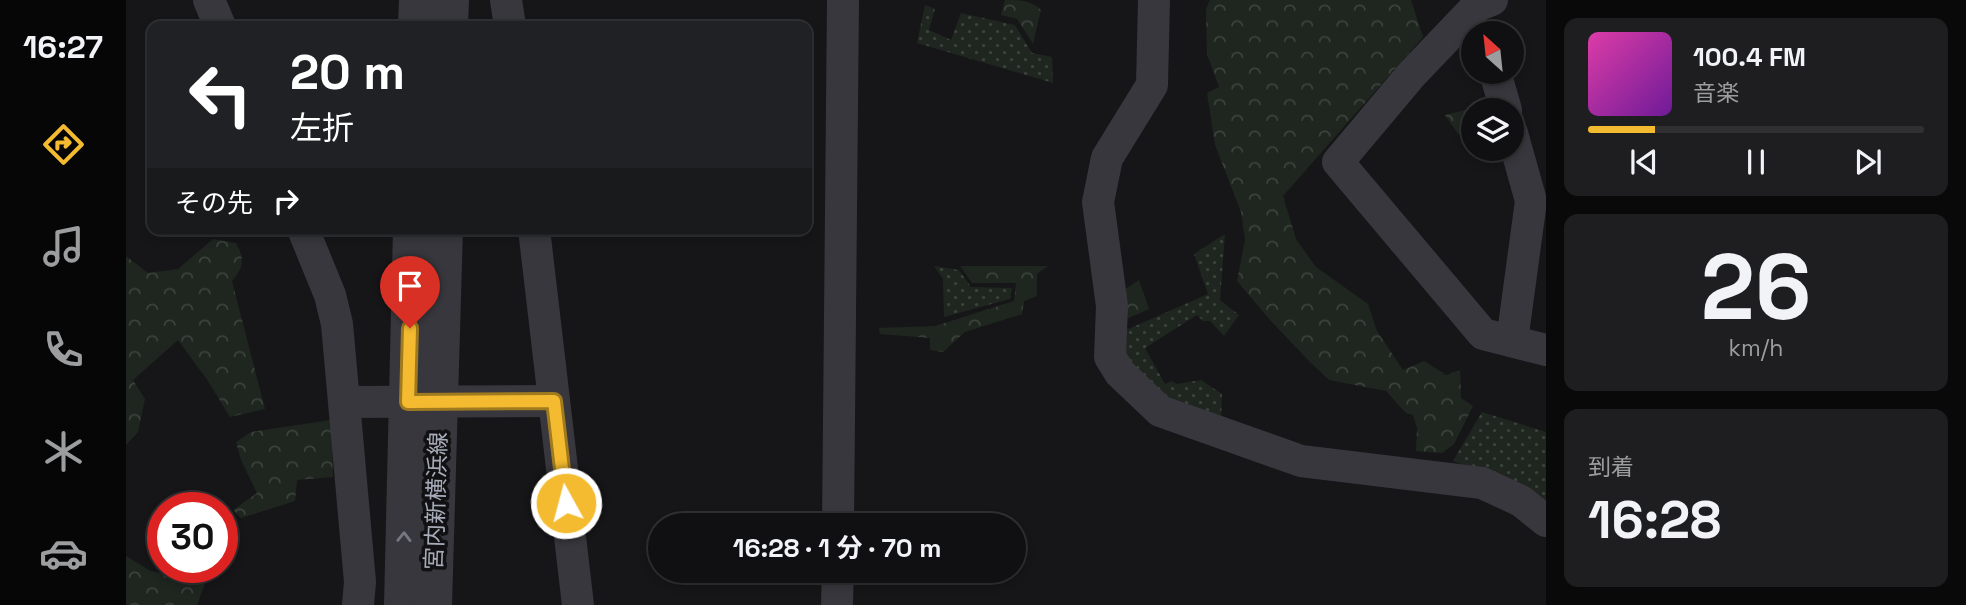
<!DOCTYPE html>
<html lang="ja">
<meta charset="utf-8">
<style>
body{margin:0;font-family:"Space Grotesk","Noto Sans JP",sans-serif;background:#1e1e20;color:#f1f3f6;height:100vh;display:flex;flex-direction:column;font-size:26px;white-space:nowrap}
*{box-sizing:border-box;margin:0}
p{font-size:23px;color:#9c9d9f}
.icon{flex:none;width:38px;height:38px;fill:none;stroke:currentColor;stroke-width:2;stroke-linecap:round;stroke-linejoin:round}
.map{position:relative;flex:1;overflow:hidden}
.details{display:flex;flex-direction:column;gap:18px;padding:18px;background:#09090a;width:420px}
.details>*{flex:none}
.hud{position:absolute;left:21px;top:21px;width:665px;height:214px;border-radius:14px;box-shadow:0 4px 10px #0003,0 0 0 2px #303032;background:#202124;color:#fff;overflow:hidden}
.needle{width:46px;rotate:333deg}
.buttons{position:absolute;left:1335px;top:21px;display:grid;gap:14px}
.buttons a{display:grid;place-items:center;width:63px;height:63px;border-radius:50%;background:#101012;box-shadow:0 4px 10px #0003,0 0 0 2px #303032;font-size:35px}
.speed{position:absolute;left:21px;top:492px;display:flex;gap:14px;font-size:35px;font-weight:700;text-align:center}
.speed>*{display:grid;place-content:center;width:91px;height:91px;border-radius:50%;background:#101012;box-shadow:0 4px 10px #0003,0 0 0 2px #303032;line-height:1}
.speed .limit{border:10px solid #d22;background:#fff;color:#111}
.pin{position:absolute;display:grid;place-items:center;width:60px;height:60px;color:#fff;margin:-72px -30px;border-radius:50% 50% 50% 0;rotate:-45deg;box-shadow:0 0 7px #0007}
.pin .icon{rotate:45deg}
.me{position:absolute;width:77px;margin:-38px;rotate:353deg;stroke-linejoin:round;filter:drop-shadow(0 0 5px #0008)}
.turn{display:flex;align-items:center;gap:24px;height:147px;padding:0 28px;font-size:32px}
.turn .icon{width:91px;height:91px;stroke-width:2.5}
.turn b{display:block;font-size:49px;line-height:60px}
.then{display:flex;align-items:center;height:66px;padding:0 28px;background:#0003;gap:14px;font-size:26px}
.big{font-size:52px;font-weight:700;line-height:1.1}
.details .tile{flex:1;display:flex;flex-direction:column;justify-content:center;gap:10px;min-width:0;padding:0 24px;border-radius:14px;background:#1e1e20}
.details .dial{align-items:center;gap:0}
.dial b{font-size:91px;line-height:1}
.song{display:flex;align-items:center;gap:21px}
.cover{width:84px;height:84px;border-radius:10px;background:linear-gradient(135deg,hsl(320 70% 55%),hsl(280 70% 35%))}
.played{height:7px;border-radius:4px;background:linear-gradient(90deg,#f5bb30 20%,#303032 20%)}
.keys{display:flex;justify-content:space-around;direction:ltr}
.trip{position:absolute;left:522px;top:513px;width:378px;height:70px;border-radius:35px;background:#101012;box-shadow:0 4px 10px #0003,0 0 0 2px #303032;font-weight:700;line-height:70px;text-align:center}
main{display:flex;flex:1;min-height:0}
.dock{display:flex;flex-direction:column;width:126px;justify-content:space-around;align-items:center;background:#060607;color:#9c9d9f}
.dock .icon{width:49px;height:49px}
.dock .on{color:#f5bb30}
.dock b{font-size:32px;color:#f1f3f6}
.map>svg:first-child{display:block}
.grass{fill:url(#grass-dots)}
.forest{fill:url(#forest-crowns)}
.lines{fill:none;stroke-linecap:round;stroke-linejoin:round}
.minor{stroke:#37373d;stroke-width:32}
.tertiary{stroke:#37373d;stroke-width:38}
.oneway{stroke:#757781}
.route-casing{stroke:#9f7a1f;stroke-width:18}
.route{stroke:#f5bb30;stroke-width:12}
.labels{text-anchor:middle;stroke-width:7;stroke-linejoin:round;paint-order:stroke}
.street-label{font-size:23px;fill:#a7acb8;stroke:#111113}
</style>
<main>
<nav class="dock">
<b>16:27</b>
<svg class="icon on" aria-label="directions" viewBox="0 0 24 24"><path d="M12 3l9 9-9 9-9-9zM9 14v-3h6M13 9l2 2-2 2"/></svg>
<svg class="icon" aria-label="music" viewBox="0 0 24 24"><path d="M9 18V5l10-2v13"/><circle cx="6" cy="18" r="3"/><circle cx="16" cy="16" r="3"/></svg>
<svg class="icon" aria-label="phone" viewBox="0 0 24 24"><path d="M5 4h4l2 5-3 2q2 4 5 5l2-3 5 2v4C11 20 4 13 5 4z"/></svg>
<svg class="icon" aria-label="climate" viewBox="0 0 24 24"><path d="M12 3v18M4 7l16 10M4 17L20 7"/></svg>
<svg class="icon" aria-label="car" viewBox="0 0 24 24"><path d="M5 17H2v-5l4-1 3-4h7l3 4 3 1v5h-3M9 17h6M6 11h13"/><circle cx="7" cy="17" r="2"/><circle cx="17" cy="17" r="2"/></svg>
</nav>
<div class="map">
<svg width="1420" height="605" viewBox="0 0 1420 605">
<defs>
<pattern id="grass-dots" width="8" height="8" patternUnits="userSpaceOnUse" patternTransform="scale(1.75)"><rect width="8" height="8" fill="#1e261f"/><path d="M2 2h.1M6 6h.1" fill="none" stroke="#3c433d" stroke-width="1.8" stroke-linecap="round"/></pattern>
<pattern id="forest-crowns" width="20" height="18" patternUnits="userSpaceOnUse" patternTransform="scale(1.75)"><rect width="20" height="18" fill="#1e261f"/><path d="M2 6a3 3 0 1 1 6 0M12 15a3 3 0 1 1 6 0" fill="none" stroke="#3c433d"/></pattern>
</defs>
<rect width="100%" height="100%" fill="#161618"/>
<g class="grass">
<polygon points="799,5 809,9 803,30 825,40 835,13 889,25 906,53 926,57 927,83 791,43"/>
<polygon points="1099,234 1094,300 1113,315 1098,336 1084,321 1077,321 1071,315 1019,348 1039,384 1046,381 1051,384 1075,380 1096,394 1095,422 1024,392 993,347 1000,330 1082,294 1068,254"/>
<polygon points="808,266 833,270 845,287 886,288 884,299 818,317 817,279"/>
<polygon points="1356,412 1420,432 1420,509 1362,474 1327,461"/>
</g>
<g class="forest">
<path d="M879,0C893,0 905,0 915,10L907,44L891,19L875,15Z"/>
<polygon points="1084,0 1285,0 1297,37 1157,196 1170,239 1190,267 1242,304 1251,331 1277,370 1298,361 1320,375 1334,370 1335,398 1347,406 1328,444 1316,453 1290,451 1291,428 1287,415 1280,413 1260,391 1203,380 1183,361 1144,320 1111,281 1119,240 1115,212 1089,145 1081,93 1093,87 1081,54 1080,9"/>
<polygon points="1363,104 1365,110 1348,110 1347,129 1332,134 1319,115"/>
<path d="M87,239L110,243C119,260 118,266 106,281L139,409L104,417L82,381L52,340L7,380L19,399L12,432L0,445V256L22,273L52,269Z"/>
<polygon points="834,266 922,266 911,274 911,296 898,301 896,314 839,332 817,352 804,350 804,338 754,334 753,328 809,326 888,301 890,283 846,283"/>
<polygon points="1013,280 1023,309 998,320 992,294"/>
<polygon points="205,420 207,477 171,480 169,501 115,518 107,510 131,493 115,460 110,442 125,432"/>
<polygon points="0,556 25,571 46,575 58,567 77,567 81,578 71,605 0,605"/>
</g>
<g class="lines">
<g class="minor">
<polyline points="83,0 94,26"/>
<polyline points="380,0 384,26"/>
<polyline points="1028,0 1026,85 981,158 972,202 986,306 984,357 994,373 1034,411 1175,461 1356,483 1395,501 1420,521"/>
<polyline points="1366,0 1351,6 1285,75 1212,162 1357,334 1420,350"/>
<polyline points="1369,72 1380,110"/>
<polyline points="177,229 204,295 211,324 234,582 232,605"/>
<polyline points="408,229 452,605"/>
<polyline points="1386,341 1405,201 1386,133"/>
<polyline points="219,402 428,401"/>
<polyline points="712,525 717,0"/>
<polyline points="711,605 712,570"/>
</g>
<g class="tertiary">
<polyline points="291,26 292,0"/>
<polyline points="323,26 324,0"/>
<polyline points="277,605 286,229"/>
<polyline points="307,605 318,229"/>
</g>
</g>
<defs><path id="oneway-chevron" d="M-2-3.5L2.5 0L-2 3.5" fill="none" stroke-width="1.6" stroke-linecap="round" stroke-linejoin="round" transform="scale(1.75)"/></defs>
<use class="oneway" href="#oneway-chevron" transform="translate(278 537) rotate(-89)"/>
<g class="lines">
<g class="route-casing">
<polyline id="route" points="284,328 282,402 428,401 440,503"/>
</g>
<use href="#route" class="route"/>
</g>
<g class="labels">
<g class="street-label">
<text transform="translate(310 501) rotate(-88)" y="8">宮内新横浜線</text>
</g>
</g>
</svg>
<div class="buttons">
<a><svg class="needle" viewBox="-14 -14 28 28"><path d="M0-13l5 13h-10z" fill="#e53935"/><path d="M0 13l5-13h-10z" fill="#9c9d9f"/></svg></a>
<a><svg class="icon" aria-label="layers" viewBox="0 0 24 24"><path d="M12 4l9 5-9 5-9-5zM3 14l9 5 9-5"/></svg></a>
</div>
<div class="speed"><div class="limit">30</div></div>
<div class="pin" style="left:284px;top:328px;background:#d93025"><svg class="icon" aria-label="arrive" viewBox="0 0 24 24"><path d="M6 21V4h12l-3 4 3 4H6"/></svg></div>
<svg class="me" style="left:440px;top:503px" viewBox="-20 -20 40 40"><circle r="17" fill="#f5bb30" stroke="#fff" stroke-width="3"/><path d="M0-11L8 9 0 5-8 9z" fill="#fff"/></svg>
<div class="trip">16:28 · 1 分 · 70 m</div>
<div class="hud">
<div class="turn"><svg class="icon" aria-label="left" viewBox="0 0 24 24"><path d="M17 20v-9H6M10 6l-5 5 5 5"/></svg><div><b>20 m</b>左折</div></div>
<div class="then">その先<svg class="icon" aria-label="right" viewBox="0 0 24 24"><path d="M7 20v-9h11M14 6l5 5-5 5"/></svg></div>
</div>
</div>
<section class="details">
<div class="tile">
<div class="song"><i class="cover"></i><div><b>100.4 FM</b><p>音楽</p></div></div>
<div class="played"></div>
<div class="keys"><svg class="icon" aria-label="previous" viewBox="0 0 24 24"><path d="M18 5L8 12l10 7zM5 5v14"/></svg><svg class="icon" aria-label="pause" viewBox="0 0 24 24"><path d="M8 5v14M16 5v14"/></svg><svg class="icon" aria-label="next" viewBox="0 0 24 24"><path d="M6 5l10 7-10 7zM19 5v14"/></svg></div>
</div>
<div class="tile dial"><b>26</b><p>km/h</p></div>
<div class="tile"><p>到着</p><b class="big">16:28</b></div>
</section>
</main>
